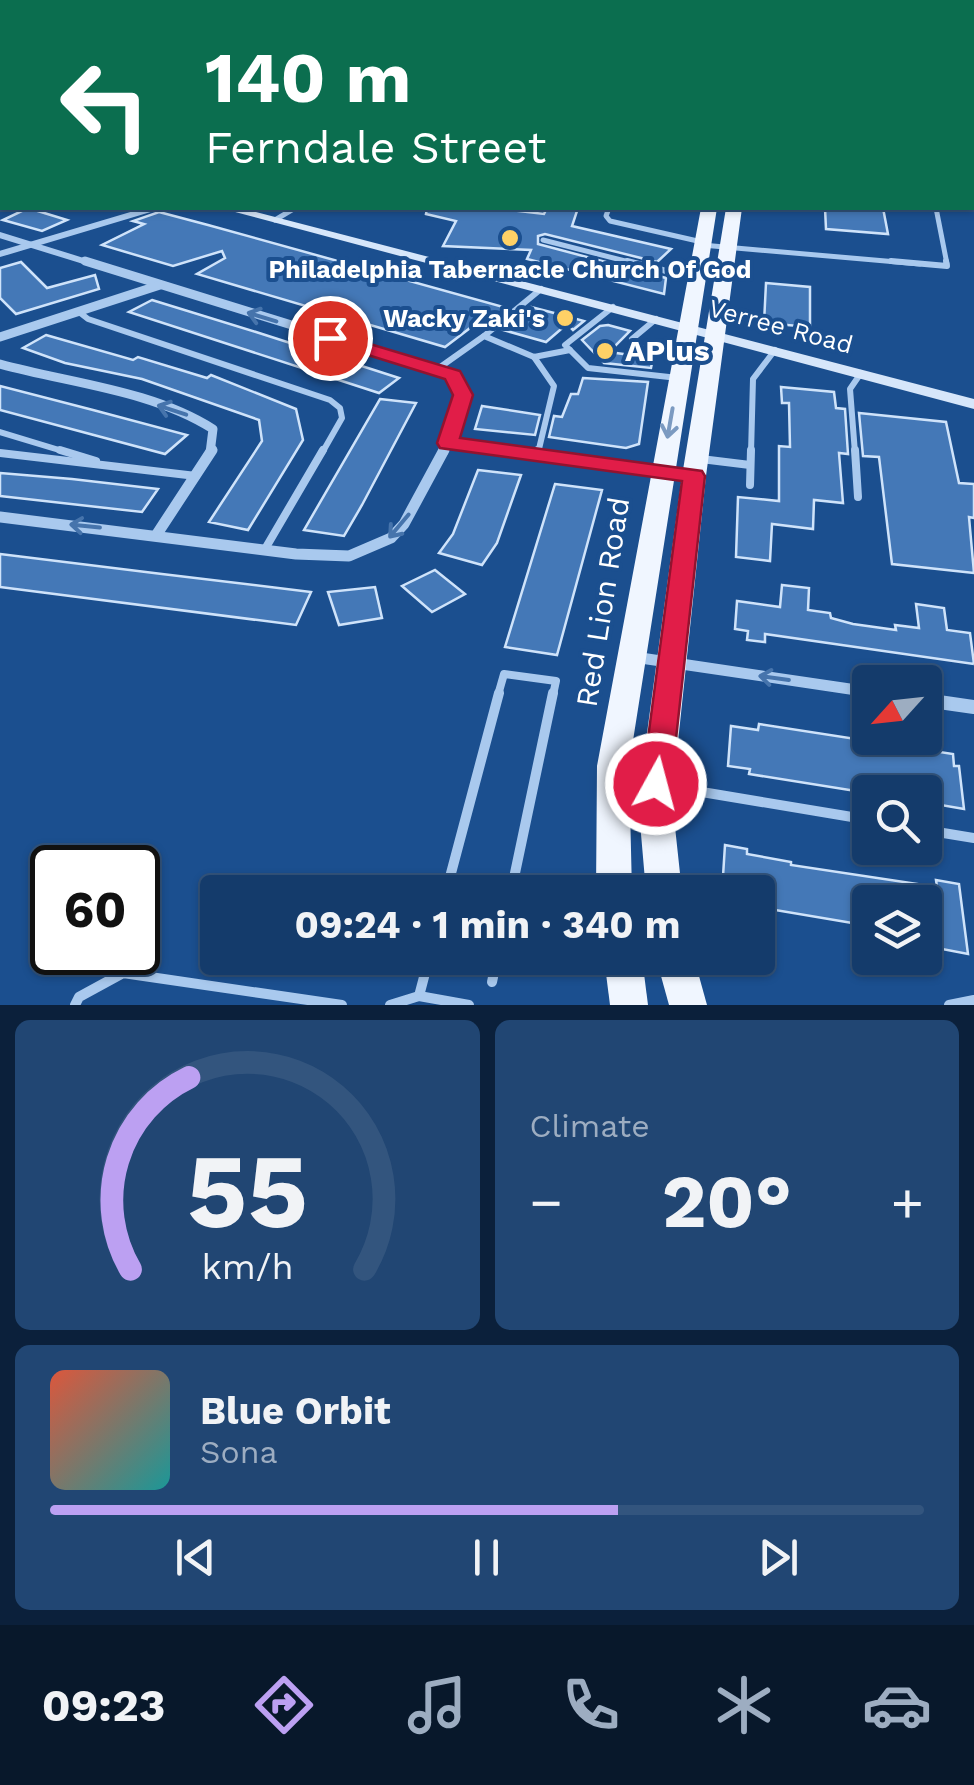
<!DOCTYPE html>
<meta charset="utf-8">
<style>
body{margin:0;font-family:"Work Sans",sans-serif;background:#214673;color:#f1f3f6;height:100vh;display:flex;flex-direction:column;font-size:38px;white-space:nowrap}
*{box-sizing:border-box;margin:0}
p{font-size:32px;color:#9dadc1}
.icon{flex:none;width:55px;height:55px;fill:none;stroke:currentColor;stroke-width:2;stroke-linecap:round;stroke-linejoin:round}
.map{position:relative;height:1005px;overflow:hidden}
.details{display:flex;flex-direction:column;gap:15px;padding:15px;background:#0b203b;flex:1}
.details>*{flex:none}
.banner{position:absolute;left:0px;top:0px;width:975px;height:210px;box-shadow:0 2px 8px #0004,0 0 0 2px #33557e;background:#0b6e4f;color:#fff;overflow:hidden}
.needle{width:65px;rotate:243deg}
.fabs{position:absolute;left:852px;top:665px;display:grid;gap:20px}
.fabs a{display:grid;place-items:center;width:90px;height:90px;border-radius:10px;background:#143b6b;box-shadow:0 2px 8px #0004,0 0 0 2px #33557e;font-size:50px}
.speed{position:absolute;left:30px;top:845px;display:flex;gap:20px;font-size:50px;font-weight:700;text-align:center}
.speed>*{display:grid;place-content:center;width:130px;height:130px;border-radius:50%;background:#143b6b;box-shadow:0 2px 8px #0004,0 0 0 2px #33557e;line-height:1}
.speed .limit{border:5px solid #111;border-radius:15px;background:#fff;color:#111}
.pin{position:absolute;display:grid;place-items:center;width:85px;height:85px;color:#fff;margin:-42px;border:5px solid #fff;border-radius:50%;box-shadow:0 2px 10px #0007}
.me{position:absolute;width:110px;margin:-55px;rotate:7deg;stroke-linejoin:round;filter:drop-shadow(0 0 8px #0008)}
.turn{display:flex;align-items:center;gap:35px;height:210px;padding:0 40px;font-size:45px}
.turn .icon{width:130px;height:130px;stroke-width:2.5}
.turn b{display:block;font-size:70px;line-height:85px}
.big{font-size:75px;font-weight:700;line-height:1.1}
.details .card{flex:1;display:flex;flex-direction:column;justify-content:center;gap:15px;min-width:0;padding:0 35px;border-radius:15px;background:#214673}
.details .dial{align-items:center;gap:0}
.dial svg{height:260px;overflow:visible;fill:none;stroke:#33557e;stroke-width:7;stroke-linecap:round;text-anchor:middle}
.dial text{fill:#f1f3f6;stroke:none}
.song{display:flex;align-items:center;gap:30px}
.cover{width:120px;height:120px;border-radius:15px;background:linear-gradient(135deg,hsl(10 70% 55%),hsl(180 70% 35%))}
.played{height:10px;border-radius:5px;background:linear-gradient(90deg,#bca0f2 65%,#33557e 65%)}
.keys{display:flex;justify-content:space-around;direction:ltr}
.heat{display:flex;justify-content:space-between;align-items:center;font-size:55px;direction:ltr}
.details .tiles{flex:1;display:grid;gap:15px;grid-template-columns:1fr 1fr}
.card:last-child{grid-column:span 2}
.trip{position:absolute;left:200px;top:875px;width:575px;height:100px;border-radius:10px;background:#143b6b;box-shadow:0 2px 8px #0004,0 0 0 2px #33557e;font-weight:700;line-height:100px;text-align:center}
.dock{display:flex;height:160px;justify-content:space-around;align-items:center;background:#08182b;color:#9dadc1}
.dock .icon{width:70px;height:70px}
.dock .active{color:#bca0f2}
.dock b{font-size:45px;color:#f1f3f6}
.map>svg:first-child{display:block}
.building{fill:#4478b7;stroke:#cfe3fa;stroke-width:2.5}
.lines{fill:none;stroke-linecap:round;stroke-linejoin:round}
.service-far4{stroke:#a9c9ee;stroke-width:4}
.service-far3{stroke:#a9c9ee;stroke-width:5}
.service-far2{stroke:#a9c9ee;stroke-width:6}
.service-far1{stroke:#a9c9ee;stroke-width:8}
.service{stroke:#a9c9ee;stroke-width:10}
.minor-far4{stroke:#a9c9ee;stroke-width:5}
.minor-far3{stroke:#a9c9ee;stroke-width:6}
.minor-far2{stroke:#a9c9ee;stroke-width:9}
.minor-far1{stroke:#a9c9ee;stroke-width:11}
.minor{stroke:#a9c9ee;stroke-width:14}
.secondary{fill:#d6e6fa;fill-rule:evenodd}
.primary{fill:#f0f6ff;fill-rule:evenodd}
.oneway{stroke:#4674ac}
.oneway2{stroke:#7b9ac1}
.route{fill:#e11d48;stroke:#92132f;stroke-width:2.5}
.poi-dot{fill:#ffd166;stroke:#1b4f8f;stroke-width:4}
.labels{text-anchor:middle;stroke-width:8;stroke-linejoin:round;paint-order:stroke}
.far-poi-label{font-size:25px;font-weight:bold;fill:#fff;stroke:#1b4f8f}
.far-street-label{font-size:25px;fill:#fff;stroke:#1b4f8f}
.poi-label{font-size:30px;font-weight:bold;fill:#fff;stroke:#1b4f8f;text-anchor:start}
.street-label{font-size:30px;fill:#fff;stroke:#1b4f8f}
</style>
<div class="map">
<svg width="974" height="1005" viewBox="0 0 974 1005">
<rect width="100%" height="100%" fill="#1b4f8f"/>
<g class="building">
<polygon points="28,208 67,220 42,231 3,220"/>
<polygon points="427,208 493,208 544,214 547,208 578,208 572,226 671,249 657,262 545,234 538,236 538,244 666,278 664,294 527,259 531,250 443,246 456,221 426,214"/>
<polygon points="825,208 883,208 888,234 826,229"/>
<polygon points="159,212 208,225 507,308 487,325 478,322 445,347 197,274 225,258 222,251 173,266 102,245 144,224 133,221"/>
<polygon points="21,262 47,288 95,275 99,289 16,314 0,298 0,268"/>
<polygon points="766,283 810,287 810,327 764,323"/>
<polygon points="152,300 256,332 399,378 379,393 129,312"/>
<polygon points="531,307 558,314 584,321 573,330 567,324 546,342 503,330"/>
<polygon points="608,325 630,331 609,352 653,358 651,368 604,363 582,340 600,326"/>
<polygon points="46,335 133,360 138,357 207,378 211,375 296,409 303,440 248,530 209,522 262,441 259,420 142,379 65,363 23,348"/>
<polygon points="583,378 648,382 639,444 626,448 549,437 554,416 562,417 571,394 578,394"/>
<polygon points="0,386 93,410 187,435 165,454 0,410"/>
<polygon points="781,387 834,392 836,408 845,409 848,454 839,453 843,503 814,500 813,529 772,524 770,561 736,557 738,497 779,501 779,446 790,447 789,403 782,403"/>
<polygon points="380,399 416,403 362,505 344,536 304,530"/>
<polygon points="482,406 540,415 535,435 475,429"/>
<polygon points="859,413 946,422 959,483 974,484 974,518 969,517 974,573 892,564 879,457 863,456"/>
<polygon points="478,470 521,475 497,543 482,565 439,553 453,534"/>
<polygon points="0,473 72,479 158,489 142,512 0,496"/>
<polygon points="555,484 602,490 557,655 505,647"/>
<polygon points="0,554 162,574 311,592 296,625 0,587"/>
<polygon points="435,570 465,594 432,612 402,586"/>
<polygon points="782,585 809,588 808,610 830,613 831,618 853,624 896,630 895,625 919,628 916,604 944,608 947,630 970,633 974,664 765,634 765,642 747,640 748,631 735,629 737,601 780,607"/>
<polygon points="375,587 382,618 339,625 328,592"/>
<polygon points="759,724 953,754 954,766 959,766 964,809 929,803 925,792 862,792 749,774 750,769 728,766 731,726 758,730"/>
<polygon points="725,845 747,849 747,854 791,862 791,865 937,887 936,880 959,884 968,954 942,949 941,938 925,935 925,902 870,902 870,926 758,907 758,892 722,892"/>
</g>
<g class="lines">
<g class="service-far4">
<polyline points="949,0 971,2"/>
<polyline points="757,1 781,0"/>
<polyline points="0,3 4,0"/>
</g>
<g class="service-far3">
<polyline points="609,208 606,216 610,221 702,242"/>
<polyline points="936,208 947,264"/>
<polyline points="275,220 295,208"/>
<polyline points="543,240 637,264"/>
<polyline points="702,245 920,264"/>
</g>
<g class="service-far2">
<polyline points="627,261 694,278"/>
<polyline points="891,261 947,266 946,261"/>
<polyline points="613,307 565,345 588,368 678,378"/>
<polyline points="79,312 88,319 330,400 340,408 342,418 322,453"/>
<polyline points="656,319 632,339 644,350 683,354"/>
<polyline points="484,336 541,289"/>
<polyline points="534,357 554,386 538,453"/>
<polyline points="436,370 484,336 534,357 570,350"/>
<polyline points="0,432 69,453"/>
<polyline points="751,453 753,379 775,350"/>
<polyline points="855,453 850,389 861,373"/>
</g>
<g class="service-far1">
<polyline points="60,450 96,461"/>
<polyline points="855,450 858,497"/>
<polyline points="0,453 196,476"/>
<polyline points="537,455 538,450"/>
<polyline points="701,459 750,465"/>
<polyline points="750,485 751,450"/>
<polyline points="265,549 323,450"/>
<polyline points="498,695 504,674 556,681 553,695"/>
</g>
<g class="service">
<polyline points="666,786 870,820"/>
<polyline points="925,830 974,838"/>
<polyline points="446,892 499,693"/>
<polyline points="511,892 553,693"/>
<polyline points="429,958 419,996 469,1005"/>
<polyline points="492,982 497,958"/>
<polyline points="75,1005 79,997 123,973 342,1005"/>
<polyline points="390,1005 419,996"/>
<polyline points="949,1005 974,1000"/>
</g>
<polyline class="minor-far4" points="525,0 548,2"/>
<g class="minor-far3">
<polyline points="0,235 93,264"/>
<polyline points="0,254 154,208"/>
</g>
<g class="minor-far2">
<polyline points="85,261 453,375 463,395 443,453"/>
<polyline points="0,337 160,285"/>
<path d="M0,364C69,383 152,390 213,429L210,453"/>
<polyline points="448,443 523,453"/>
</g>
<g class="minor-far1">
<polyline points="504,450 693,475"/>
<polyline points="0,517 296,554 349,556 391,538 404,524 444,450"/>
<polyline points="157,534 212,450"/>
<polyline points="634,657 870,692"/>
</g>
<polyline class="minor" points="925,700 974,707"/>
<g class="secondary">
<polygon points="0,143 2,144 2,152 0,151"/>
<polygon points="220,208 241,208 974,399 974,409"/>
</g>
<g class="primary">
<rect x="972" y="14" width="2" height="8"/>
<rect x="0" y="56" width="2" height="8"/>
<polygon points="701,208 717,208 629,766 632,892 596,892 597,766"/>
<polygon points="726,208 742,208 706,476 672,799 682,892 646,892 638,799 682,476"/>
<polygon points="604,958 642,958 648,1005 610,1005"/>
<polygon points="656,958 694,958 707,1005 669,1005"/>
</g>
</g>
<defs><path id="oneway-shaft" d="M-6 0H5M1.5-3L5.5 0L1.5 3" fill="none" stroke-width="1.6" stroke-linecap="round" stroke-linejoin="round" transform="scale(2.5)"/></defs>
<g class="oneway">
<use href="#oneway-shaft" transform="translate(262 317) rotate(-163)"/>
<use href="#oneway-shaft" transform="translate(172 410) rotate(-162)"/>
<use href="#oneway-shaft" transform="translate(85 526) rotate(-174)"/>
<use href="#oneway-shaft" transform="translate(399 526) rotate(130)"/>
<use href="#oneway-shaft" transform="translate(774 678) rotate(-172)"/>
</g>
<use class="oneway2" href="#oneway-shaft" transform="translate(670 423) rotate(100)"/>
<polygon class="route" points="330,332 460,371 473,395 460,438 702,471 705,476 671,784 667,793 656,796 646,793 642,784 682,481 440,448 437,443 453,395 445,379 323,341 323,334"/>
<g class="poi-dot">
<circle cx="510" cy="238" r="10"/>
<circle cx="565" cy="318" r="10"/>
<circle cx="605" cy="351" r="10"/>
</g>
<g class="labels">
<g class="far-poi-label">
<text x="510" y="278">Philadelphia Tabernacle Church Of God</text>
<text x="545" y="327" text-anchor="end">Wacky Zaki's</text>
</g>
<g class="far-street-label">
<text transform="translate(781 326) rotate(15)" y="9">Verree Road</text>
</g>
<g class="poi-label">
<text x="625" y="361">APlus</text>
</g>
<g class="street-label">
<text transform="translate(603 602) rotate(-81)" y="10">Red Lion Road</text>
</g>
</g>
</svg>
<div class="fabs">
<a><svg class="needle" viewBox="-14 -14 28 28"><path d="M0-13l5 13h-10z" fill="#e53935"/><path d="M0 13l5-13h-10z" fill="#9dadc1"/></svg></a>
<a><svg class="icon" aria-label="search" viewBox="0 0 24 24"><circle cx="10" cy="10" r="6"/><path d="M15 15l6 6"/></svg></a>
<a><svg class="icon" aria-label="layers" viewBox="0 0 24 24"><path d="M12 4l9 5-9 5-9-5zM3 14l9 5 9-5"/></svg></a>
</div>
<div class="speed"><div class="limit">60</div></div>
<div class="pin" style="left:330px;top:338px;background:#d93025"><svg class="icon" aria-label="arrive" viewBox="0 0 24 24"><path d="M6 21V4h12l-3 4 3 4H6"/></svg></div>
<svg class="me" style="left:656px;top:784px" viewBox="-20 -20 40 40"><circle r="17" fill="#e11d48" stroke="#fff" stroke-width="3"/><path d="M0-11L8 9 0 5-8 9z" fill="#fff"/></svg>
<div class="trip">09:24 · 1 min · 340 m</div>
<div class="banner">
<div class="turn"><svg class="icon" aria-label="left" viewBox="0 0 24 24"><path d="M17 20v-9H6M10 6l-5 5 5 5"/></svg><div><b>140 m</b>Ferndale Street</div></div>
</div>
</div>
<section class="details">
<div class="tiles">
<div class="card dial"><svg viewBox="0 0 100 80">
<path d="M14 69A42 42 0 1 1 86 69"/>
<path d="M14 69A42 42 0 0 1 32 10" stroke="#bca0f2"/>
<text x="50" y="56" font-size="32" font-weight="700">55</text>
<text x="50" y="72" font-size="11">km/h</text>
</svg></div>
<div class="card"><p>Climate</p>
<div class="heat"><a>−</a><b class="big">20°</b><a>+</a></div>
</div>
<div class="card">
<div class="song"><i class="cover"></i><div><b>Blue Orbit</b><p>Sona</p></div></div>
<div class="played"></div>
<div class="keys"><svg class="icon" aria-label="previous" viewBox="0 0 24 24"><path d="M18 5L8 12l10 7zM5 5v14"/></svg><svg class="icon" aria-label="pause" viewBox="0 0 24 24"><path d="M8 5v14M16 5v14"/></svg><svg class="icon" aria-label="next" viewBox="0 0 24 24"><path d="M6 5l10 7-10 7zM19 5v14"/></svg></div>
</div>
</div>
</section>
<nav class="dock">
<b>09:23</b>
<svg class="icon active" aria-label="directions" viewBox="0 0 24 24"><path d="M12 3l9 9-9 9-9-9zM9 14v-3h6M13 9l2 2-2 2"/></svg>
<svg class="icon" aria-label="music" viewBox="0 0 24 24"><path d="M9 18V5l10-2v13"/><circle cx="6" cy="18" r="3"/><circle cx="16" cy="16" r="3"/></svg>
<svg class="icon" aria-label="phone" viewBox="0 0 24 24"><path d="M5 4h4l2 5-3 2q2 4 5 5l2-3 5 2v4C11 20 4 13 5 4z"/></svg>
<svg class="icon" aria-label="climate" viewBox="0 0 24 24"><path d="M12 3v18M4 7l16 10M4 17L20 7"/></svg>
<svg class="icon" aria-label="car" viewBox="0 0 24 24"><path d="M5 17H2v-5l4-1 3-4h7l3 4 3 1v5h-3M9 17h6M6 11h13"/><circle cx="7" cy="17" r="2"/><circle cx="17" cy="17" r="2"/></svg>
</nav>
